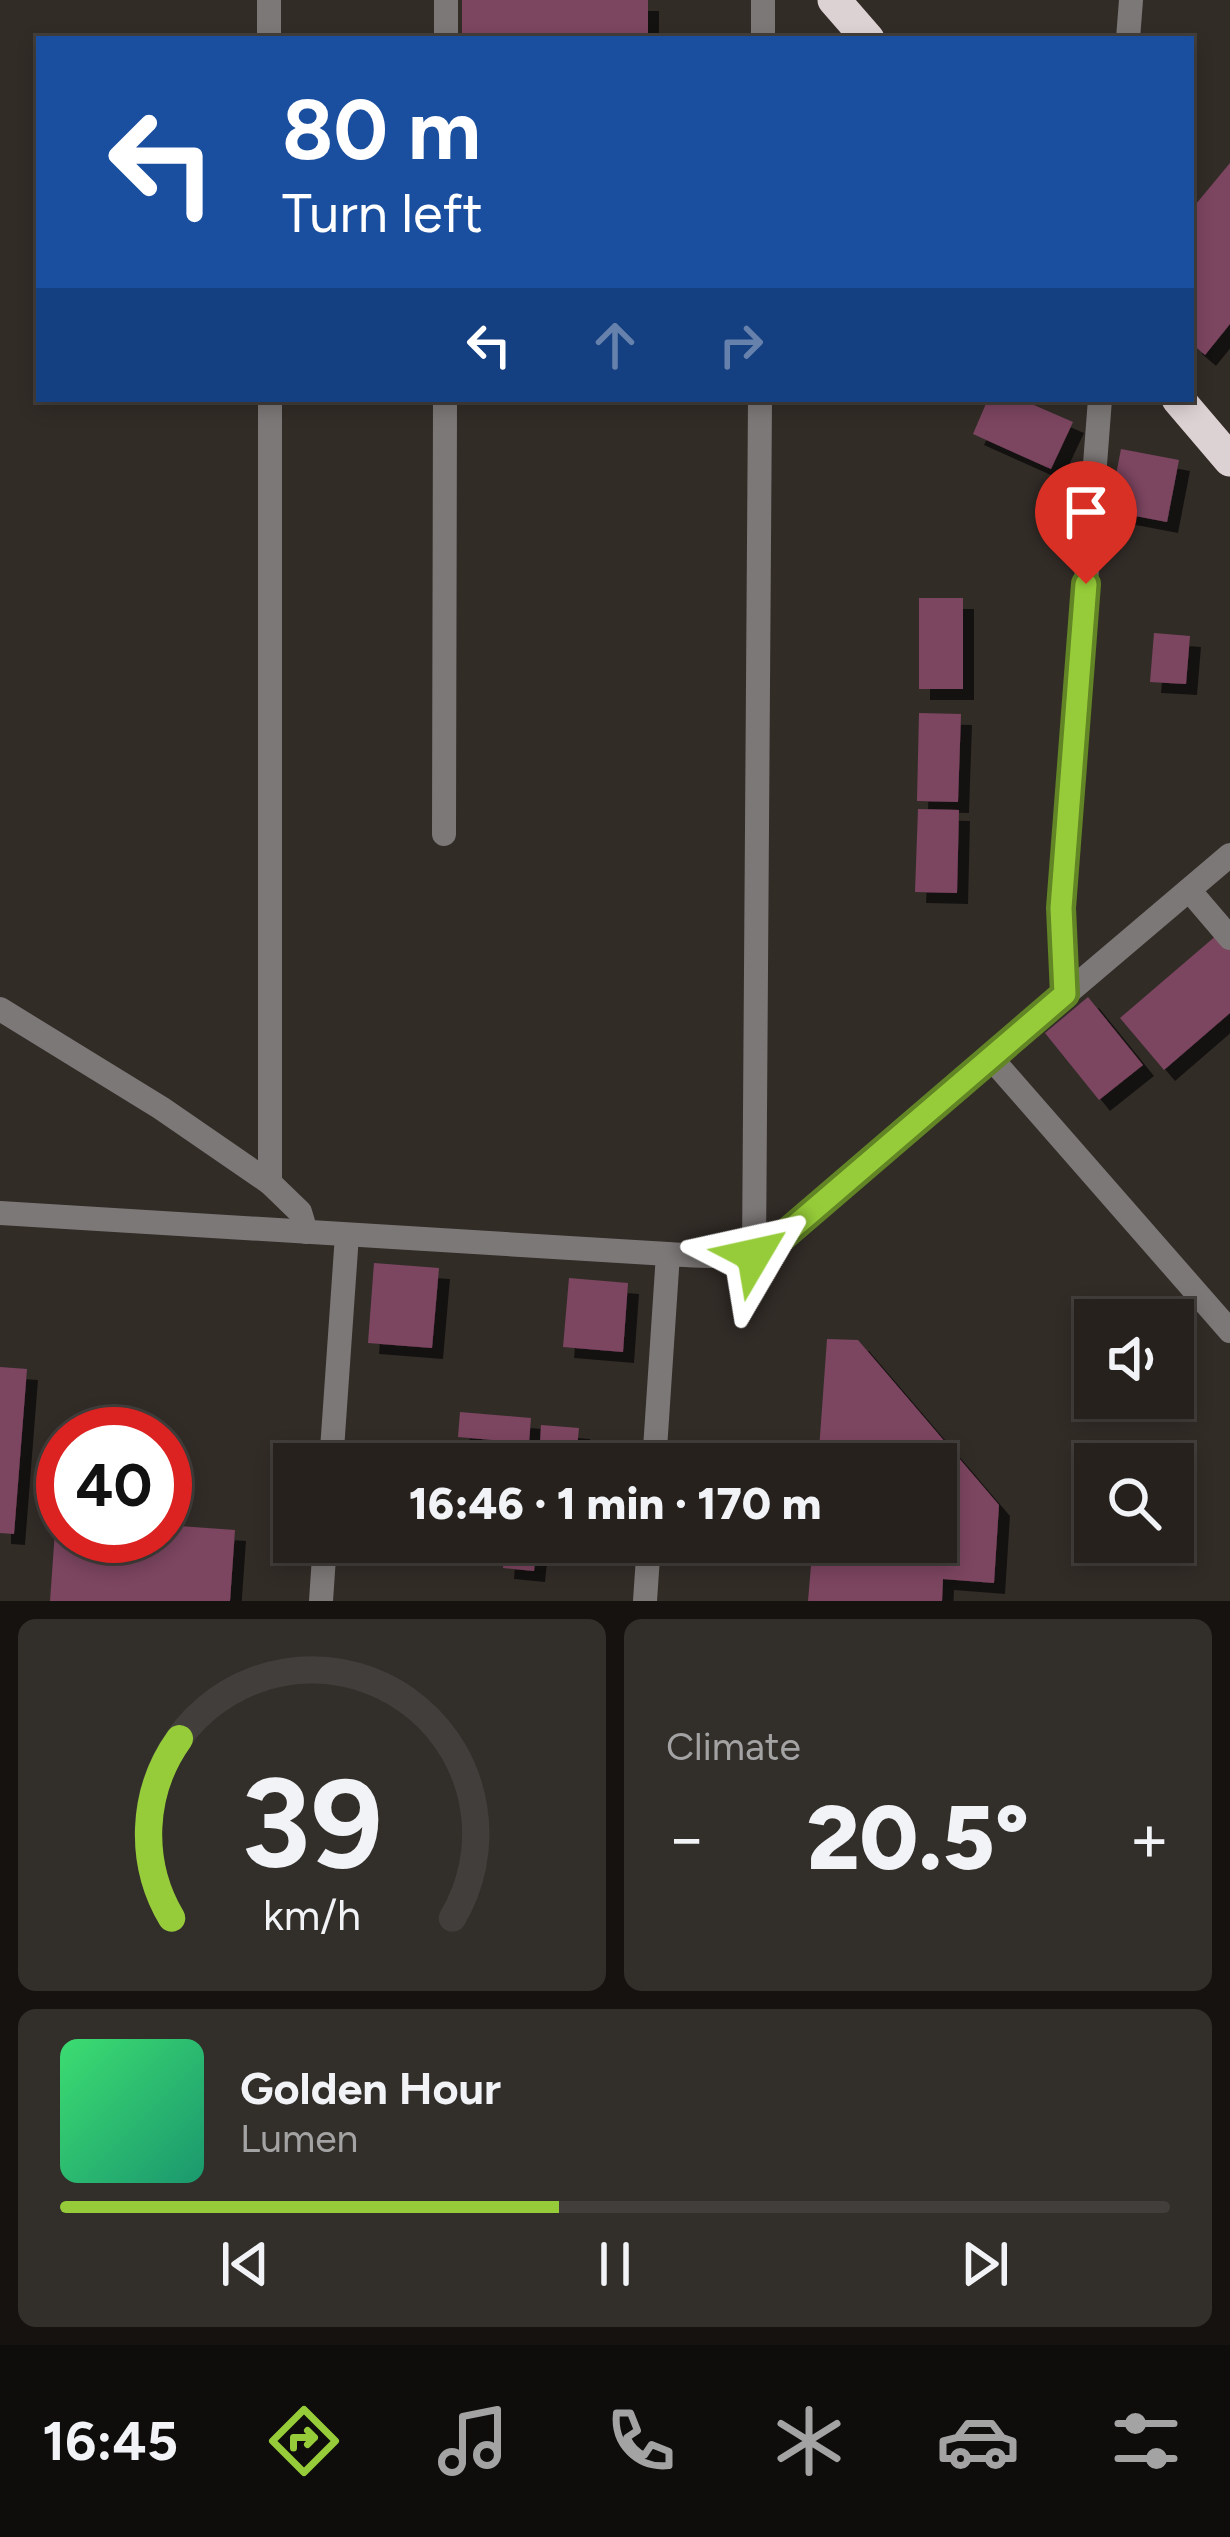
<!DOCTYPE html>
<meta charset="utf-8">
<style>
body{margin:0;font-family:Figtree,sans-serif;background:#322e2a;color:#f1f3f6;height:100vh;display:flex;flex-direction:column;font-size:45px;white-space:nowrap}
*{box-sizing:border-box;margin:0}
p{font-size:39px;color:#a4a3a4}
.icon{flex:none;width:66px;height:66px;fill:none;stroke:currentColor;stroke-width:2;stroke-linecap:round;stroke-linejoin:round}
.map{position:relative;height:1601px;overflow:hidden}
.details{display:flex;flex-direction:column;gap:18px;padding:18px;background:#151210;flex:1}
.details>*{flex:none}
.top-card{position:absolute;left:36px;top:36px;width:1158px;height:366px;border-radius:0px;box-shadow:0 6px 18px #0003,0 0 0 3px #423e3b;background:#1a4fa0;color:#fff;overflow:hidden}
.tools{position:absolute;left:1074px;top:1299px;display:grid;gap:24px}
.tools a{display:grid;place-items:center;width:120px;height:120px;border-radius:0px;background:#26211d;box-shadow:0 6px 18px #0003,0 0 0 3px #423e3b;font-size:60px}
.speed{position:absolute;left:36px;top:1407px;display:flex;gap:24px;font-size:60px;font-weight:700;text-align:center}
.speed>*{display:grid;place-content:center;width:156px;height:156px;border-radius:50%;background:#26211d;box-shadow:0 6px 18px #0003,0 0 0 3px #423e3b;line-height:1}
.speed .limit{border:18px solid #d22;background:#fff;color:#111}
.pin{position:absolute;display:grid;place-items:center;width:102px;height:102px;color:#fff;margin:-123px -51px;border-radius:50% 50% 50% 0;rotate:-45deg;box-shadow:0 0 12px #0007}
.pin .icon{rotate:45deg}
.me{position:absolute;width:132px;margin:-66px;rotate:54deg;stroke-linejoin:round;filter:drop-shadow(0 0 9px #0008)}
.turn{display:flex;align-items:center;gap:42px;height:252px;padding:0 48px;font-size:54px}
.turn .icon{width:156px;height:156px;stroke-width:2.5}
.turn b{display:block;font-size:84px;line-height:102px}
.lanes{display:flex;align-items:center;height:114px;padding:0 48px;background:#0003;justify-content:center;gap:60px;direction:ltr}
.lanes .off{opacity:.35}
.big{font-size:90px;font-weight:800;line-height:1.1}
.details .tile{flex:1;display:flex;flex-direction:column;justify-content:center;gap:18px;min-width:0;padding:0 42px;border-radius:18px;background:#322e2a}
.details .dial{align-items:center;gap:0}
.dial svg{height:312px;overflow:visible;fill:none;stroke:#423e3b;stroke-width:7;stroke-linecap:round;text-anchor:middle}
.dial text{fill:#f1f3f6;stroke:none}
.song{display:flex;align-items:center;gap:36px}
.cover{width:144px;height:144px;border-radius:18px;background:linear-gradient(135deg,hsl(140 70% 55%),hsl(160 70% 35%))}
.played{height:12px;border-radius:6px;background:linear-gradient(90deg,#96cc39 45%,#423e3b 45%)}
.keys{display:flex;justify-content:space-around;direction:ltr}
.heat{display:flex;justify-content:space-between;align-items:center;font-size:66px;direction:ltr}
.details .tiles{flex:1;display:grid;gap:18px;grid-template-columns:1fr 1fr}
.tile:last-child{grid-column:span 2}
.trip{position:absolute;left:273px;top:1443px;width:684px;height:120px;border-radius:0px;background:#26211d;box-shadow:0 6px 18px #0003,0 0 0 3px #423e3b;font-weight:800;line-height:120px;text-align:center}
.tab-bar{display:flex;height:192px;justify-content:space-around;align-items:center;background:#0f0d0c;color:#a4a3a4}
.tab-bar .icon{width:84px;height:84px}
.tab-bar .current{color:#96cc39}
.tab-bar b{font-size:54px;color:#f1f3f6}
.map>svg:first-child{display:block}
.building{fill:#7c4561;filter:url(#shadow)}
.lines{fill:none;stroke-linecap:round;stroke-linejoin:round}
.minor{stroke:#7d7878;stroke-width:24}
.tertiary{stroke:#7d7878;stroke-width:24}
.trunk{stroke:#ddd2d3;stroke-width:33}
.route-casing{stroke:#628525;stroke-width:30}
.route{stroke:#96cc39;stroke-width:21}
</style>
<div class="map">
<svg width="1230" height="1601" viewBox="0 0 1230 1601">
<defs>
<filter id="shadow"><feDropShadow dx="11" dy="11" stdDeviation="0" flood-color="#0009"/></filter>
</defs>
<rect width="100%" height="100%" fill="#322c27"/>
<g class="building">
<rect x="462" y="0" width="186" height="39"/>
<polygon points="1230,163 1230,324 1205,355 1191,343 1191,210"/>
<polygon points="988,399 1020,399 1073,422 1051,469 973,434"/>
<polygon points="1121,449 1179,460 1167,522 1109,511"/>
<rect x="919" y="598" width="44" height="91"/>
<polygon points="1154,633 1190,636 1186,684 1150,682"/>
<polygon points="919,713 961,714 958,802 917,801"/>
<polygon points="918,809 959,810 957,893 915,892"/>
<polygon points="1218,934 1230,949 1230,1013 1164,1070 1120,1018"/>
<polygon points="1088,997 1143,1065 1099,1100 1045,1033"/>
<polygon points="374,1263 439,1268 432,1348 368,1343"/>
<polygon points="569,1278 628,1283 623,1352 563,1347"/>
<polygon points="827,1339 858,1340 999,1505 994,1583 943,1579 942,1601 808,1601 813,1542 936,1542 936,1464 818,1464"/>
<polygon points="0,1367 27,1369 14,1534 0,1533"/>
<polygon points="460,1412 531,1418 529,1443 458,1437"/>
<polygon points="541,1425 579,1428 577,1448 540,1444"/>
<polygon points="56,1517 63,1517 63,1536 165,1536 165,1525 235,1530 230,1601 50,1601"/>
<polygon points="505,1542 537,1542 534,1571 503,1568"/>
</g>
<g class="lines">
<g class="minor">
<polyline points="269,0 269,39"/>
<polyline points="446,39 446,0"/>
<polyline points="763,39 763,0"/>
<polyline points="1128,39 1131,0"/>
<polyline points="270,399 270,1183"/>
<polyline points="444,834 445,399"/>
<polyline points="1189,890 1230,938"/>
<polyline points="1065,994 1061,908 1100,399"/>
<polyline points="0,1009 161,1108 270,1183 300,1212 306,1232"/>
<polyline points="991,1058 1230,1331"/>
<polyline points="754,1255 760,399"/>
<polyline points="654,1464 668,1254"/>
<polyline points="645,1601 649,1542"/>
</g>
<g class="tertiary">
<path d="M0,1213L668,1254C711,1256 746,1263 781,1236L1230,855"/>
<polyline points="331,1464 347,1235"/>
<polyline points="321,1601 325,1542"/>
</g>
<g class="trunk">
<polyline points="834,0 868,39"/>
<polyline points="1178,399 1230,460"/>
</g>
</g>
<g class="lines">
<g class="route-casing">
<polyline id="route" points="754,1255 782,1237 1065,994 1061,908 1086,584"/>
</g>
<use href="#route" class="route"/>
</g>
</svg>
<div class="tools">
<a><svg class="icon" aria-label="sound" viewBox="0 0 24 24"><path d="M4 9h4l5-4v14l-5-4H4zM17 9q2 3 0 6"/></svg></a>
<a><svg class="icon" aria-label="search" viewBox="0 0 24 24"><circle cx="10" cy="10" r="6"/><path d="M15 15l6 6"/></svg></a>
</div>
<div class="speed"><div class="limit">40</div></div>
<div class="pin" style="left:1086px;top:584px;background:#d93025"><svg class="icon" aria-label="arrive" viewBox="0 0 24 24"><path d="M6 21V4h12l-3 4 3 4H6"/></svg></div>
<svg class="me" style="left:754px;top:1255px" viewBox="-20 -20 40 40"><path d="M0-17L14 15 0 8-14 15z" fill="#96cc39" stroke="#fff" stroke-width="4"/></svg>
<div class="trip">16:46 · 1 min · 170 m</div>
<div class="top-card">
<div class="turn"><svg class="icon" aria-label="left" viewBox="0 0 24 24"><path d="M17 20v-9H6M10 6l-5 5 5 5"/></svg><div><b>80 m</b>Turn left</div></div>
<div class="lanes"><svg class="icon" aria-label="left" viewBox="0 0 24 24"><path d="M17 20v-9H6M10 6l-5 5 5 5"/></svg><svg class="icon off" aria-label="ahead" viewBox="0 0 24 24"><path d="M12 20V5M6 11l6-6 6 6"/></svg><svg class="icon off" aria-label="right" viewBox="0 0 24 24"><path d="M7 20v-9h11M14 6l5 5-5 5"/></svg></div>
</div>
</div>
<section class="details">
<div class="tiles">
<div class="tile dial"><svg viewBox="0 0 100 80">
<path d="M14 69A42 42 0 1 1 86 69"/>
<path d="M14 69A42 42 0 0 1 16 23" stroke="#96cc39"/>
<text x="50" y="56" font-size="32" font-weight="700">39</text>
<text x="50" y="72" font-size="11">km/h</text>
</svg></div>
<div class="tile"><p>Climate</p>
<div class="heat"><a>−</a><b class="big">20.5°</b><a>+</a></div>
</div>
<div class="tile">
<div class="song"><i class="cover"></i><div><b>Golden Hour</b><p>Lumen</p></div></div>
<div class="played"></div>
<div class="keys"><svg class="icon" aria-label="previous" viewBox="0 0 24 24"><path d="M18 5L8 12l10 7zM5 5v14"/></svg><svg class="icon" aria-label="pause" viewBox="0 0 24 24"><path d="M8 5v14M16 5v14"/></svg><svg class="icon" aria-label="next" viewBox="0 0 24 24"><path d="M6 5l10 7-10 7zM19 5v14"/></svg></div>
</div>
</div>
</section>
<nav class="tab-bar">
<b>16:45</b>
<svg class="icon current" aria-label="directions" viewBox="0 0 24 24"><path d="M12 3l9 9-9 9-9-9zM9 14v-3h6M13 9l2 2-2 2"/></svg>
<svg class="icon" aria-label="music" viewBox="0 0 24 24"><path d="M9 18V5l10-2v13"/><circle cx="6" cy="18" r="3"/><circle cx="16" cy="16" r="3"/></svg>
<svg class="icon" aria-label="phone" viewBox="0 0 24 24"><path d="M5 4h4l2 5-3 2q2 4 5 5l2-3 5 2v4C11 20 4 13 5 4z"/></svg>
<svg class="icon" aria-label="climate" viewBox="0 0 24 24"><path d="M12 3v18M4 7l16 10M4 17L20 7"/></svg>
<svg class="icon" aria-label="car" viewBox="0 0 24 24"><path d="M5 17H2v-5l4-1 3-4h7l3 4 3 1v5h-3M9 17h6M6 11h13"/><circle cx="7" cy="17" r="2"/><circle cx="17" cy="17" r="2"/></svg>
<svg class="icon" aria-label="filters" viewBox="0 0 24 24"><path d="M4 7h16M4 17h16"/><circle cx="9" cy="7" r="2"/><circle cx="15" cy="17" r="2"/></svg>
</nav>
